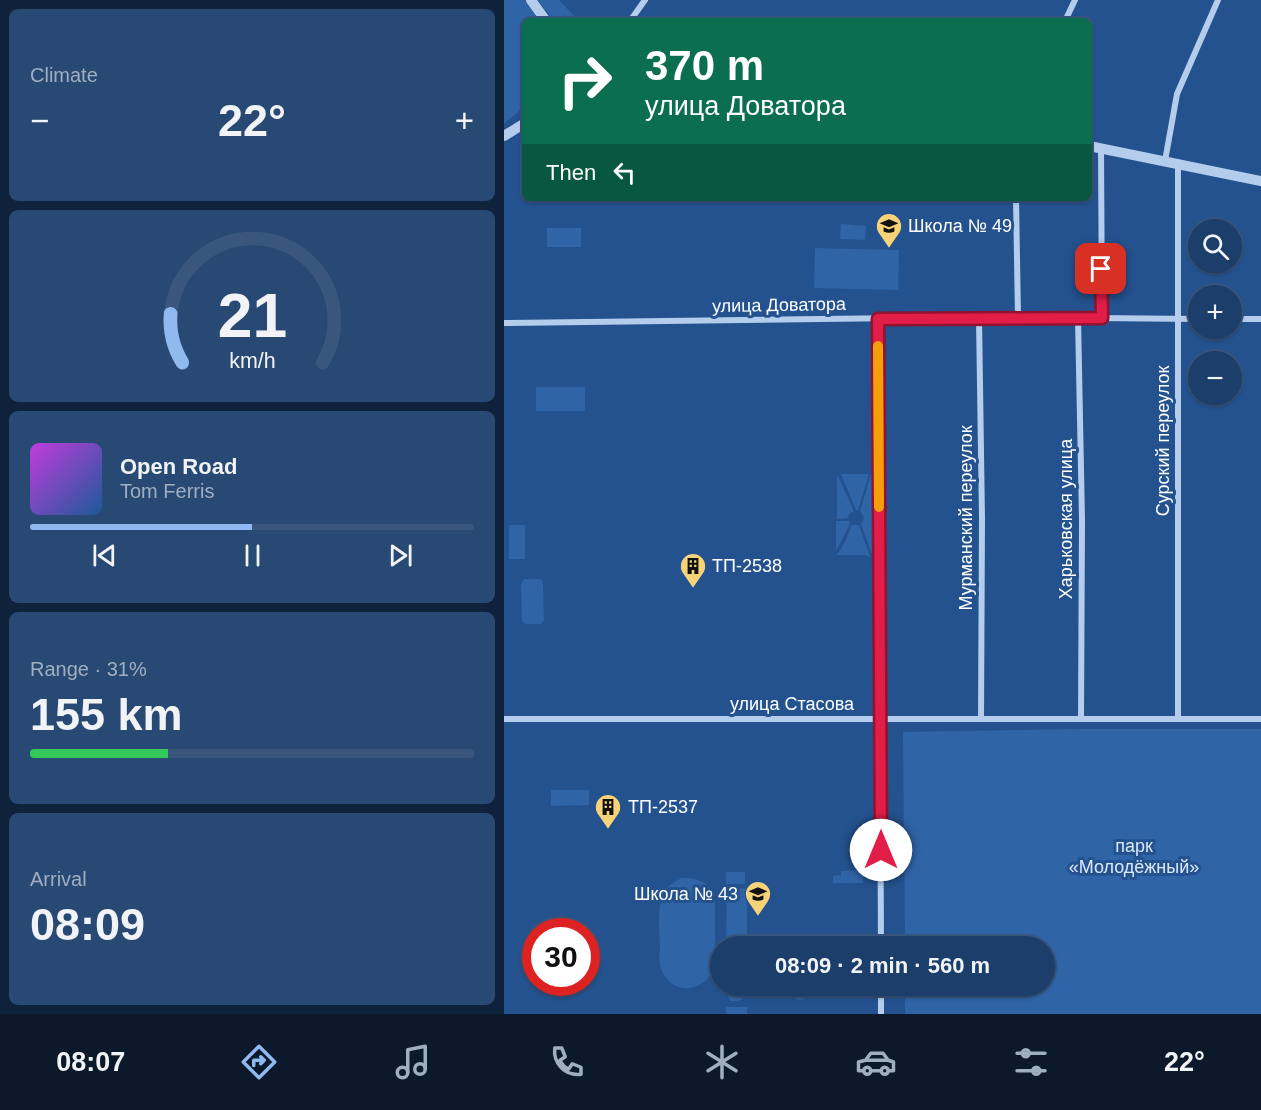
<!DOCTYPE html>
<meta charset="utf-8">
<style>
body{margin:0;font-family:Helvetica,sans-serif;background:#284973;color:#f1f3f6;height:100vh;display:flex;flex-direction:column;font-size:22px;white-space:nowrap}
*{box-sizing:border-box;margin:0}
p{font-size:20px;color:#a0aec1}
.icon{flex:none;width:33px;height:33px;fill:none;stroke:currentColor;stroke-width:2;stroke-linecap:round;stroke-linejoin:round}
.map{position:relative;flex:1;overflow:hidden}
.sheet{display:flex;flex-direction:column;gap:9px;padding:9px;background:#0f223b;width:504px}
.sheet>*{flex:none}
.hud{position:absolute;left:18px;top:18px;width:570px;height:183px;border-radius:9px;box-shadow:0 2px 4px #0004,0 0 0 2px #39577e;background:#0b6e4f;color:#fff;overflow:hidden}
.buttons{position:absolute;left:684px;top:219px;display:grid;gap:12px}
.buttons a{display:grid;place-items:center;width:54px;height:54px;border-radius:50%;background:#1b3e6b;box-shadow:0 2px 4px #0004,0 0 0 2px #39577e;font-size:30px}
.speed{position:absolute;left:18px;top:918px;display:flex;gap:12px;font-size:30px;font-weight:700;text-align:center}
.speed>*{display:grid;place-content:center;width:78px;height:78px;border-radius:50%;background:#1b3e6b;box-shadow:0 2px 4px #0004,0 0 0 2px #39577e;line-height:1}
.speed .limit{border:9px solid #d22;background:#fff;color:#111}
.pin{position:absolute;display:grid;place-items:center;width:51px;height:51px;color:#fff;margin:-26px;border-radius:12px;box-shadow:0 3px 9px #0006}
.me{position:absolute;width:66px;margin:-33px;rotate:0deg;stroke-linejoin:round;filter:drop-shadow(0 0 4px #0008)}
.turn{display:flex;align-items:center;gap:21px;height:126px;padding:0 24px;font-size:27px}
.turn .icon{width:78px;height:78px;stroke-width:2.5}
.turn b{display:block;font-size:42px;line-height:51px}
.then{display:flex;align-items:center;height:57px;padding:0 24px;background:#0003;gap:12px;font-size:22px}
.big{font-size:45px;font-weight:600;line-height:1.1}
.sheet .tile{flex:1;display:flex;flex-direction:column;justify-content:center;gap:9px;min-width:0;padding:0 21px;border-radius:9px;background:#284973}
.sheet .dial{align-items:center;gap:0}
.dial svg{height:156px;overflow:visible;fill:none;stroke:#39577e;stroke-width:7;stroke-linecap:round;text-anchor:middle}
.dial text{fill:#f1f3f6;stroke:none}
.song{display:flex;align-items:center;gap:18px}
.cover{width:72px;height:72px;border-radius:9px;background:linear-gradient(135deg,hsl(290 70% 55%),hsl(210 70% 35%))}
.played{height:6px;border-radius:3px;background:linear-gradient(90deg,#90b9f0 50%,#39577e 50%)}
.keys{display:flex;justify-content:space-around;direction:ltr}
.heat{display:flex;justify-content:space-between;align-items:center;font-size:33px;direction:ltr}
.charge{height:9px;border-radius:4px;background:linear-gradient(90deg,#34c759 31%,#39577e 0)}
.trip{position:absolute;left:206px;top:936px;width:345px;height:60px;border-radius:30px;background:#1b3e6b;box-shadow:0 2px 4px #0004,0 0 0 2px #39577e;font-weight:600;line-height:60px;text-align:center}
.tabs{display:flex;height:96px;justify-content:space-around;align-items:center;background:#0b192b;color:#a0aec1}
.tabs .icon{width:42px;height:42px}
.tabs .selected{color:#90b9f0}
.tabs b{font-size:27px;color:#f1f3f6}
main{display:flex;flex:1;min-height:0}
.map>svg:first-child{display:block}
.green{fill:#2f64a7}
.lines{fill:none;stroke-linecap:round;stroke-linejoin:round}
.minor{stroke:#b5cdec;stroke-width:6}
.tertiary{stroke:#b5cdec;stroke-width:10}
.route-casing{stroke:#92132f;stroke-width:15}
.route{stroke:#e11d48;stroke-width:10}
.slow{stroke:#f59e0b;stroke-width:10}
.labels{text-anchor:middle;stroke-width:6;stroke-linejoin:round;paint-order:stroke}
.poi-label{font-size:18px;fill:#fff;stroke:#24528f;text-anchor:start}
.street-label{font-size:18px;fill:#fff;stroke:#24528f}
.park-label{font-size:18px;fill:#dae8f9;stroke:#24528f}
</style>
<main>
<section class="sheet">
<div class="tile"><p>Climate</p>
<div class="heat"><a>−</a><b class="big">22°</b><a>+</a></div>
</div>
<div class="tile dial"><svg viewBox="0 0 100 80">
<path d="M14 69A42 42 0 1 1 86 69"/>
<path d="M14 69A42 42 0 0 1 8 44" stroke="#90b9f0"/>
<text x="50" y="56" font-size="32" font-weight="700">21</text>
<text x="50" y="72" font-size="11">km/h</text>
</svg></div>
<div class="tile">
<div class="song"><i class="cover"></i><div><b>Open Road</b><p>Tom Ferris</p></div></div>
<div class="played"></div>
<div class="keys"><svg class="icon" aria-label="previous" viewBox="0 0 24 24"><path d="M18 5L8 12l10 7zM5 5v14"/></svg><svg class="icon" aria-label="pause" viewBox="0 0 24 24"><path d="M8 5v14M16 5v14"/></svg><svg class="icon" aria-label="next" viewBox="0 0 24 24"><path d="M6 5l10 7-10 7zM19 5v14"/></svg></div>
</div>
<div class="tile"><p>Range · 31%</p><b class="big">155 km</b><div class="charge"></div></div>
<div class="tile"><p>Arrival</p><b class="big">08:09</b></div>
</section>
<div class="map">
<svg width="757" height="1014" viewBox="0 0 757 1014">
<rect width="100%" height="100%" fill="#24528f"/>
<g class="green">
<polygon points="0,0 21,0 35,21 21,21 21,106 0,124"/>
<polygon points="34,0 55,0 75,21 50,21"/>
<polygon points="337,224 362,226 361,240 336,239"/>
<rect x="43" y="228" width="34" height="19"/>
<polygon points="311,248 395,250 394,290 310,288"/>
<rect x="32" y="387" width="49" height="24"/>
<polygon points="333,474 350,511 345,514 344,518 333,519"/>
<polygon points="337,474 365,474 354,510 352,510"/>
<polygon points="367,474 372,474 373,557 369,557 357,524 360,518 356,511"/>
<polygon points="332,521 345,521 346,524 332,551"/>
<rect x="5" y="525" width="16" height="34"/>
<polygon points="348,525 355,525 366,557 361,555 333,555 341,542"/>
<polygon points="20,579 36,579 39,582 40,621 37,624 21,624 18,621 17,584"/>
<polygon points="577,729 757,729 757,1014 401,1014 401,986 540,986 540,946 401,946 399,732"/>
<polygon points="47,790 85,790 85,805 47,806"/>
<polygon points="359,870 359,883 329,883 329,876 337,875 337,871"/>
<rect x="222" y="872" width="19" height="12"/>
<path d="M178,878C194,877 208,883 211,900V967C201,992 170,997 158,971C154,963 156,951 156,943C155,918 150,889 178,878Z"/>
<polygon points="243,888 243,946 222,946 223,889"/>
<polygon points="224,986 240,986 239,999 235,1001 226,1001 224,996"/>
<path d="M287,986H304L303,997L297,1000C288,999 287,993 287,986Z"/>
<rect x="222" y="1007" width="21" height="7"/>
</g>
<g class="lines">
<g class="minor">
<polyline points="126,21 141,0"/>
<polyline points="561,21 571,0"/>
<polyline points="597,148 598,318"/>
<polyline points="661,161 673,94 714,0"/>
<polyline points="674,164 674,719"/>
<polyline points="512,198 514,317"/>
<polyline points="475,317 478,519 477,719"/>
<polyline points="574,318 578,520 577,719"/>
<polyline points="374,319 377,946"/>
<polyline points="728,319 757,319"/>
<polyline points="0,323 475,317 694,319"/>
<polyline points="0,719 757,719"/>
<polyline points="377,986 377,1014"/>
</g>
<g class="tertiary">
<polyline points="27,0 42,21"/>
<polyline points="0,136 21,123"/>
<polyline points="585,146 757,181"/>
</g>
</g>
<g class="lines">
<g class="route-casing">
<polyline id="route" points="377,850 374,319 598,318 597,269"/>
</g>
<use href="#route" class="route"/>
<polyline class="slow" points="374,346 375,507"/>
</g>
<defs>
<g id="school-pin" transform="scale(1.35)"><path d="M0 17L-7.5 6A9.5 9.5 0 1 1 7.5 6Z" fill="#f6d379" stroke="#24528f"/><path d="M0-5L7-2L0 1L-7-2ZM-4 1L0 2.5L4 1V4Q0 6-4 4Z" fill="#111"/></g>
<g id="building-pin" transform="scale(1.35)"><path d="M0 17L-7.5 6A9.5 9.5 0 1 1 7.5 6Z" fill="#f6d379" stroke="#24528f"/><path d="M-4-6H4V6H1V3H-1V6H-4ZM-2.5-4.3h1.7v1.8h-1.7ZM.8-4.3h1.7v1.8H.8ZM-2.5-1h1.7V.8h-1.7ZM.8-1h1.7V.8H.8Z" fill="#111"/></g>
</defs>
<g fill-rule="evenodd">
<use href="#school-pin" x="385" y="226"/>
<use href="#building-pin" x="189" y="566"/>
<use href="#building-pin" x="104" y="807"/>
<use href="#school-pin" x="254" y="894"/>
</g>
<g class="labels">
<g class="poi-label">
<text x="404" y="232">Школа № 49</text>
<text x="208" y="572">ТП-2538</text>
<text x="124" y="813">ТП-2537</text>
<text x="234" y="900" text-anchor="end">Школа № 43</text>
</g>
<g class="street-label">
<text transform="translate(275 305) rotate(-1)" y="6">улица Доватора</text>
<text transform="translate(659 441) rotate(-90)" y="6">Сурский переулок</text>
<text transform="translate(462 518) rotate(-90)" y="6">Мурманский переулок</text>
<text transform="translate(562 519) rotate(-90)" y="6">Харьковская улица</text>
<text x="288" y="710">улица Стасова</text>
</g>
<g class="park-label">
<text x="630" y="852">парк<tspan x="630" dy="21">«Молодёжный»</tspan></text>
</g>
</g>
</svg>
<div class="buttons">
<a><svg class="icon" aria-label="search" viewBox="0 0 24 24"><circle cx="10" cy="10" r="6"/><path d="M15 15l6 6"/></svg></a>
<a>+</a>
<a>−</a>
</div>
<div class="speed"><div class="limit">30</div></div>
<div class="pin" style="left:597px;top:269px;background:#d93025"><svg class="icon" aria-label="arrive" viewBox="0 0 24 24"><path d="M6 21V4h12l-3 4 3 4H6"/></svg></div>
<svg class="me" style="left:377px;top:850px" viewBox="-20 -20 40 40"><circle r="19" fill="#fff"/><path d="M0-13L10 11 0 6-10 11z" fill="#e11d48"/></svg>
<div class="trip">08:09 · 2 min · 560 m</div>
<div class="hud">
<div class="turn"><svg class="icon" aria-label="right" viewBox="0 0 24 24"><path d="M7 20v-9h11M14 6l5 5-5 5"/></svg><div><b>370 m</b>улица Доватора</div></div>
<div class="then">Then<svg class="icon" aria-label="left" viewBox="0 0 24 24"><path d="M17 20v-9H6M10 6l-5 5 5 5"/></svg></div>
</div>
</div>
</main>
<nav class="tabs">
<b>08:07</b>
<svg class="icon selected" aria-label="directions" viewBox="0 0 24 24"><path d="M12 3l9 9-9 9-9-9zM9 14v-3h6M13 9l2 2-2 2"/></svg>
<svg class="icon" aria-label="music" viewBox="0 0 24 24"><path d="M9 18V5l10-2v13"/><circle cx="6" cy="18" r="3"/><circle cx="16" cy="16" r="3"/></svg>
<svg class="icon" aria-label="phone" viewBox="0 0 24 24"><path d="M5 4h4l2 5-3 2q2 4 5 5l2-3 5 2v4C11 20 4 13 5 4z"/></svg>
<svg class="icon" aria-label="climate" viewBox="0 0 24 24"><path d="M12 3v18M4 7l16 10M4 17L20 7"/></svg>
<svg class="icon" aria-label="car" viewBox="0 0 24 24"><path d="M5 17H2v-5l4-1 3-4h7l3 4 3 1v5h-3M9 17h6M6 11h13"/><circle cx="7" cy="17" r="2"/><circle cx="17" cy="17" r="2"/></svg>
<svg class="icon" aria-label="filters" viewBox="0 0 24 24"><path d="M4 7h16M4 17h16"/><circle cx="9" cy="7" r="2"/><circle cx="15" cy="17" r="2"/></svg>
<b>22°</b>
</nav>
